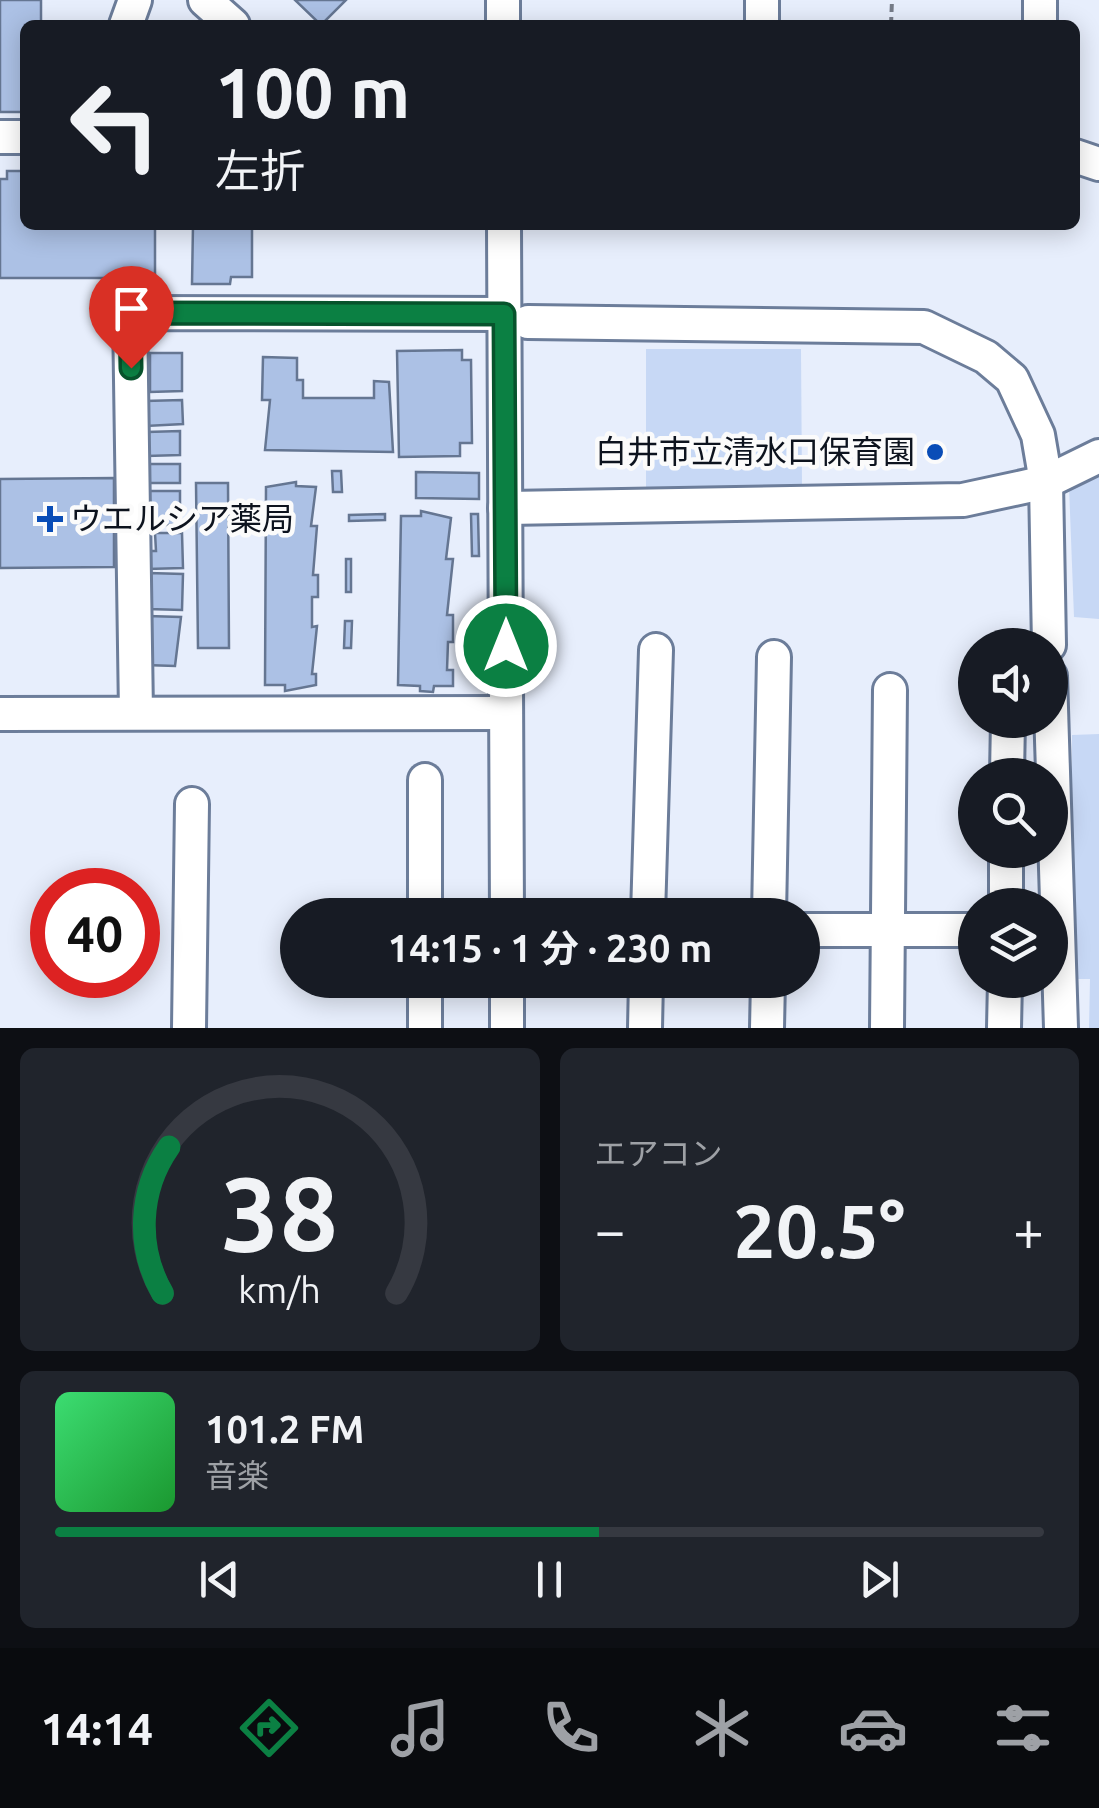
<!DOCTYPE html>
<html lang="ja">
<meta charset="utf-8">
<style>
body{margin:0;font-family:Ubuntu,"Noto Sans JP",sans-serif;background:#20242c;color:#f1f3f6;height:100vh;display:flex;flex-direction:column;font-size:38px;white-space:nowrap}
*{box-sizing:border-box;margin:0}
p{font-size:32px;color:#9ea1a6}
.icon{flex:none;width:55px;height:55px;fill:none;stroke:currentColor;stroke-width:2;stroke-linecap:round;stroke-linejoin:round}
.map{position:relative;height:1028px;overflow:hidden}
.side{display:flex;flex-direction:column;gap:20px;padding:20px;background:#0d0f14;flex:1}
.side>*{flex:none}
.guide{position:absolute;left:20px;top:20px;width:1060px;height:210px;border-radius:15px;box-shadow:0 5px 25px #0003;background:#171b24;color:#f1f3f6;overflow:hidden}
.tools{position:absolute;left:958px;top:628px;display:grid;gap:20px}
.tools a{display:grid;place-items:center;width:110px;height:110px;border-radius:50%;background:#171b24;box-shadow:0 5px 25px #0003;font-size:50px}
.speed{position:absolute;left:30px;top:868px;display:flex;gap:20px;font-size:50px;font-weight:700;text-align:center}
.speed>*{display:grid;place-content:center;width:130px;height:130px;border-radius:50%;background:#171b24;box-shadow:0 5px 25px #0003;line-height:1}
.speed .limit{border:15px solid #d22;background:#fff;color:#111}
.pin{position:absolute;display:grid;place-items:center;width:85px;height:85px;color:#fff;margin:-102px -42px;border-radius:50% 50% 50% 0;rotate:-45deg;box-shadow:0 0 10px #0007}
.pin .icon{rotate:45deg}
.me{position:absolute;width:110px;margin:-55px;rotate:0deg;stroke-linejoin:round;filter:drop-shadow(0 0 8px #0008)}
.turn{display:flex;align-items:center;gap:35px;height:210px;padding:0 30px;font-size:45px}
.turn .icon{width:130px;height:130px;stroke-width:2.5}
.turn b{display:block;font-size:70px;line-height:85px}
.big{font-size:75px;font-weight:700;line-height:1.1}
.side .widget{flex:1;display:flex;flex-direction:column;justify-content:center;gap:15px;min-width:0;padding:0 35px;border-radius:15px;background:#20242c}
.side .dial{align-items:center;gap:0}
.dial svg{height:260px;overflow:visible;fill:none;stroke:#363941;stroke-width:7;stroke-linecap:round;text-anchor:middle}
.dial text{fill:#f1f3f6;stroke:none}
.song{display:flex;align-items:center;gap:30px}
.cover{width:120px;height:120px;border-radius:15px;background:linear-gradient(135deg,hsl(140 70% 55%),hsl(130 70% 35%))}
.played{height:10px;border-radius:5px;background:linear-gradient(90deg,#0b8043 55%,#363941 55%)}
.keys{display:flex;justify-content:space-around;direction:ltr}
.heat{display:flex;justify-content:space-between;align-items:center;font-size:55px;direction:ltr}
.side .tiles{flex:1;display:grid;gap:20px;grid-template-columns:1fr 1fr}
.widget:last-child{grid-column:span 2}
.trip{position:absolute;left:280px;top:898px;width:540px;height:100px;border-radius:50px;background:#171b24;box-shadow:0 5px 25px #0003;font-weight:700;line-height:100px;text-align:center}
.menu{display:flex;height:160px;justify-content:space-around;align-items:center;background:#090b0e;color:#9ea1a6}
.menu .icon{width:70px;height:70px}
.menu .current{color:#0b8043}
.menu b{font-size:45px;color:#f1f3f6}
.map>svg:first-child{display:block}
.green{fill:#c7d8f5}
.building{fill:#acc1e5;stroke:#657692;stroke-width:2.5}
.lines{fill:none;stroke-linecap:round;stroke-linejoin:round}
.minor-casing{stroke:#6c7d9a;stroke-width:38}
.path{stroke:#767c89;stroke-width:4;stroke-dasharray:8 5;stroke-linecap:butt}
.minor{stroke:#fff;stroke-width:32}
.route-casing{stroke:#07532c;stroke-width:25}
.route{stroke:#0b8043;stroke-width:18}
.poi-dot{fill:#0a4db7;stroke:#fbfbfb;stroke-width:4}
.labels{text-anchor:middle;stroke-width:9;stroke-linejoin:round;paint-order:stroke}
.poi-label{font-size:32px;fill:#0d131e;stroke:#fbfbfb;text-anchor:end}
</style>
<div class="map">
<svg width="1099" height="1028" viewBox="0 0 1099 1028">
<rect width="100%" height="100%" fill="#e7eefc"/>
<g class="green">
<polygon points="646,349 801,349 802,488 646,489"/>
<polygon points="1099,466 1099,619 1074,617 1069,486"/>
<polygon points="1099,734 1099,1028 1089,1028 1090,979 1077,979 1077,946 1072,932 1072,735"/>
</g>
<g class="building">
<polygon points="0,0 41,0 41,25 25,25 25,112 0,112"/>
<polygon points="295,0 346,0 321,25"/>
<polygon points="7,171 25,171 25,225 155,225 155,278 0,278 0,179 7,179"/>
<polygon points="193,225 252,225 252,277 231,277 230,284 192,284"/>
<polygon points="462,350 462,360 471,360 472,443 460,443 460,456 399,457 397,351"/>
<polygon points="150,353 182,353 182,391 150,392"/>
<polygon points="263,357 297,358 297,380 303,380 303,398 374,398 374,381 389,382 393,452 265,450 270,400 262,400"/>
<polygon points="182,400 183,424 146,426 145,401"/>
<polygon points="180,431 180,455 147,456 147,432"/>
<rect x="147" y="464" width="33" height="19"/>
<polygon points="332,471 341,471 342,492 333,492"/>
<polygon points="416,472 479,473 479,499 416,498"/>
<polygon points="114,478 114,567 0,568 0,479"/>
<polygon points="296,482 296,486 316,487 311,526 317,526 313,575 318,575 318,597 312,597 312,627 317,626 312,674 316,674 316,685 285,691 285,685 265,685 266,487"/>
<polygon points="196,483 228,483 229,648 198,648"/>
<polygon points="146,491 180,491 180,525 147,525"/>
<polygon points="421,511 451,518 446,559 453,559 447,615 453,615 453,642 448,642 447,670 453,670 453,686 434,686 433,692 420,691 420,686 398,685 401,516 421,516"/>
<polygon points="385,514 385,520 349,521 349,515"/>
<polygon points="471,514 478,514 479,556 472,556"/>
<polygon points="155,533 182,533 183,568 147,569 146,551 156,551"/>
<rect x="346" y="559" width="5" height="33"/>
<polygon points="148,573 183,574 182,610 148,609"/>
<polygon points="147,616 181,617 175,666 145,665"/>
<polygon points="471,617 479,618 478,649 470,649"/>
<polygon points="345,621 352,621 351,648 344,648"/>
</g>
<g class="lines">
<g class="minor-casing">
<g id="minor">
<polyline points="205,0 233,25"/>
<polyline points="762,0 762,25"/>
<polyline points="126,25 135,0"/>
<polyline points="503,25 503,0"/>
<polyline points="1040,25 1040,0"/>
<polyline points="0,137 25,137"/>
<polyline points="1075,156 1099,164"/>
<polyline points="504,225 507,915"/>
<polyline points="528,322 924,327 986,357 1012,379 1038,435 1046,482 1049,645"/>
<polyline points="505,508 963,500 1046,482 1099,456"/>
<polyline points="1050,676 1061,1028"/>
<polyline points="136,713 130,313 504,314"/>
<polyline points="0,714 506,713"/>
<polyline points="1007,775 1008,720"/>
<polyline points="425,780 425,915"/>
<polyline points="1006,905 1006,850"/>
<polyline points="648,915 656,650"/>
<polyline points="769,915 774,657"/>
<polyline points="802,930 975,930"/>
<polyline points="425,980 425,1028"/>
<polyline points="507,980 507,1028"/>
<polyline points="189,1028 192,804"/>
<polyline points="645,1028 646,980"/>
<polyline points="767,1028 768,980"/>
<polyline points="887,1028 890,690"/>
<polyline points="1004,1028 1005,980"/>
</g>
</g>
<polyline class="path" points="891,25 892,0"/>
<use href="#minor" class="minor"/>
</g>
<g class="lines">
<g class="route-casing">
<polyline id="route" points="131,368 130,313 504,314 506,646"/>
</g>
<use href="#route" class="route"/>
</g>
<g class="poi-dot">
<circle cx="935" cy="452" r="10"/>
<path d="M45 504h10v10h10v10h-10v10h-10v-10h-10v-10h10z"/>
</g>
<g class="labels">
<g class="poi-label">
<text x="915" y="463">白井市立清水口保育園</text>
<text x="70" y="530" text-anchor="start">ウエルシア薬局</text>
</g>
</g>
</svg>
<div class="tools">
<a><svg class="icon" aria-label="sound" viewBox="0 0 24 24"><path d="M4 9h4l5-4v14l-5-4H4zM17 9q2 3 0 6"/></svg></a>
<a><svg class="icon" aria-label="search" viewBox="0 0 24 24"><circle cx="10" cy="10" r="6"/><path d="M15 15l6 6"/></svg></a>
<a><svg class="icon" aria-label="layers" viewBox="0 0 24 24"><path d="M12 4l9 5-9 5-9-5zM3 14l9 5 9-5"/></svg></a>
</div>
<div class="speed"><div class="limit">40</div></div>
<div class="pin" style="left:131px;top:368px;background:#d93025"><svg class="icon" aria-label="arrive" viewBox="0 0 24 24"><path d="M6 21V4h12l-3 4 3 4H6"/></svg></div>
<svg class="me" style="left:506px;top:646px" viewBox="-20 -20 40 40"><circle r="17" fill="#0b8043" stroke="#fff" stroke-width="3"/><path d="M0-11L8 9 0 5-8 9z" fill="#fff"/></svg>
<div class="trip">14:15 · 1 分 · 230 m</div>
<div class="guide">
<div class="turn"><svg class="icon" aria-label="left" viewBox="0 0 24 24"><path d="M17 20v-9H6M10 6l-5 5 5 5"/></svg><div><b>100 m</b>左折</div></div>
</div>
</div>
<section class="side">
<div class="tiles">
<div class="widget dial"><svg viewBox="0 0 100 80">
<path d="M14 69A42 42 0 1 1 86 69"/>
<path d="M14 69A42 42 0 0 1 16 24" stroke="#0b8043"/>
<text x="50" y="56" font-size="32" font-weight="700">38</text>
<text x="50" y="72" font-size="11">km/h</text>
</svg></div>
<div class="widget"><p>エアコン</p>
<div class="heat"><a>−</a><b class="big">20.5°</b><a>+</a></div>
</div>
<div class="widget">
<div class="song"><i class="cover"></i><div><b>101.2 FM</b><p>音楽</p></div></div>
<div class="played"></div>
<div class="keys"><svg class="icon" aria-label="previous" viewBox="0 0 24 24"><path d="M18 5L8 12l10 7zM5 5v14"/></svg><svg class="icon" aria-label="pause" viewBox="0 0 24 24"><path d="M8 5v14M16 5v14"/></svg><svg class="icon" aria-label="next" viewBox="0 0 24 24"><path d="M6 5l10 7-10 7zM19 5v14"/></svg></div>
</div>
</div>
</section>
<nav class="menu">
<b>14:14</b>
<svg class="icon current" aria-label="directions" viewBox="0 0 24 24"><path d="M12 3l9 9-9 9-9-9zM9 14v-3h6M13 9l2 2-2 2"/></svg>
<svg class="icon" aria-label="music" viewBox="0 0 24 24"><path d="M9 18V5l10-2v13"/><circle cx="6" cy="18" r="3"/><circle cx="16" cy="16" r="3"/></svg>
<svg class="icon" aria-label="phone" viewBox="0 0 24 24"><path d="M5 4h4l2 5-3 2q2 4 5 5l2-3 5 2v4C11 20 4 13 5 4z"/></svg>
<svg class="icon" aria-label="climate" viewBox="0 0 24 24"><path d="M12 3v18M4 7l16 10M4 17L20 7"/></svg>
<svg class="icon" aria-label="car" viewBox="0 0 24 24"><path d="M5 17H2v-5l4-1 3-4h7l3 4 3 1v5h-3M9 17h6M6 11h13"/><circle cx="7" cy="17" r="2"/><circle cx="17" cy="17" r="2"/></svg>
<svg class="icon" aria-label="filters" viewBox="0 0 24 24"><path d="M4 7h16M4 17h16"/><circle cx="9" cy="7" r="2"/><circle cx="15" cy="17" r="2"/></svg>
</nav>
